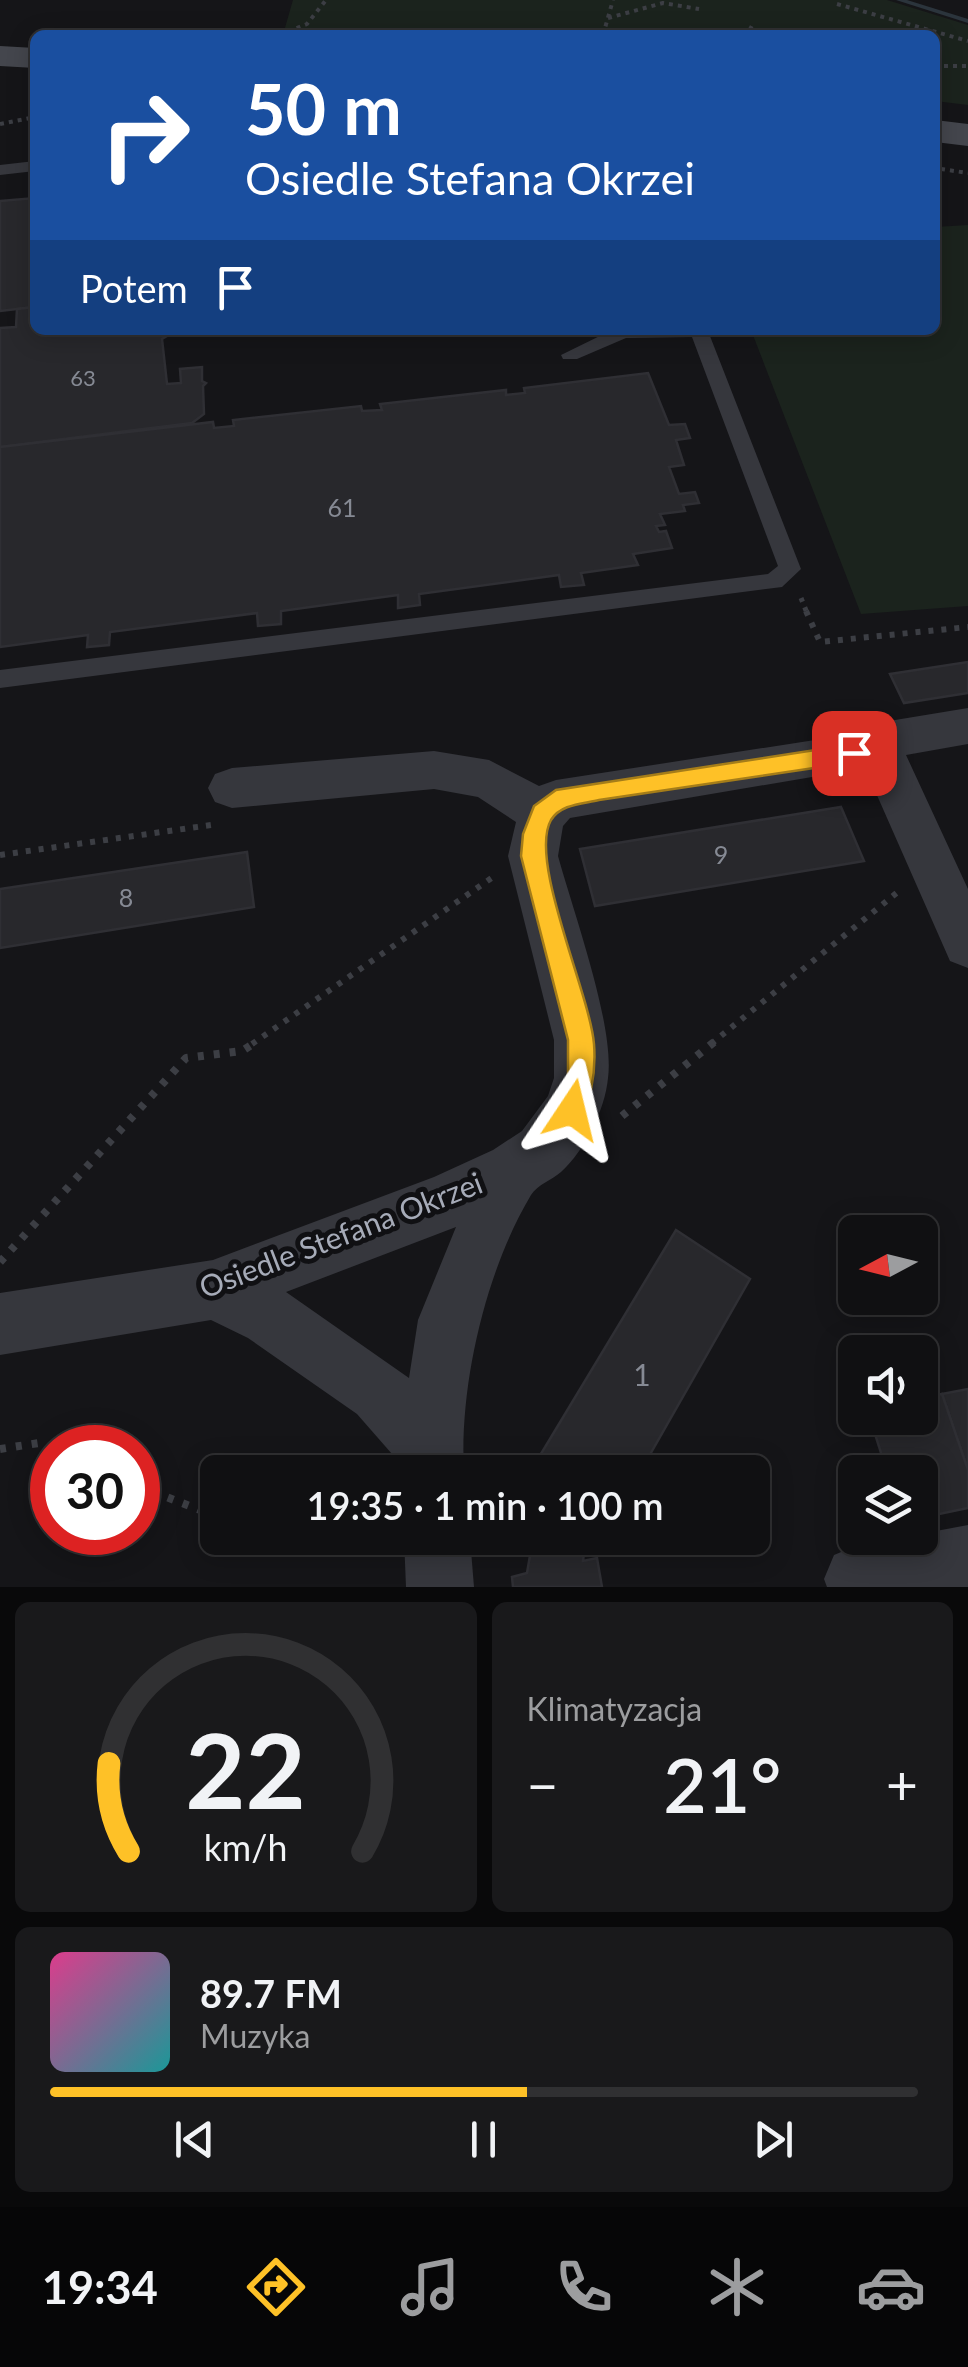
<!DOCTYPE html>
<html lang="pl">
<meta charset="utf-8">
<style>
body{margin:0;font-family:Lato,sans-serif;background:#19191b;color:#f1f3f6;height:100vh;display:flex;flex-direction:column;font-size:38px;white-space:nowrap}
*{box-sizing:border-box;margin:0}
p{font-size:32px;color:#9c9d9f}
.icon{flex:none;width:55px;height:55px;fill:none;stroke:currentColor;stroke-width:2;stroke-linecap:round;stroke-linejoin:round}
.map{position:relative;height:1587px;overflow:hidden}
.panel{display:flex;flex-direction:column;gap:15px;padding:15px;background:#09090a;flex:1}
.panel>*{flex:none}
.banner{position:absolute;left:30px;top:30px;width:910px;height:305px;border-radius:15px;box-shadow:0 5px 25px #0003,0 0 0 2px #303032;background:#1a4fa0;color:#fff;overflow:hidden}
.needle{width:65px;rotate:263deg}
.buttons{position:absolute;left:838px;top:1215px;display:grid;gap:20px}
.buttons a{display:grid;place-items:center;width:100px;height:100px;border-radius:15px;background:#101012;box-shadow:0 5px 25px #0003,0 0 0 2px #303032;font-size:50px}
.speed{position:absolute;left:30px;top:1425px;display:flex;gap:20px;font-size:50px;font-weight:700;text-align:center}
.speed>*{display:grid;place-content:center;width:130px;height:130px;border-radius:50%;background:#101012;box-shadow:0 5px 25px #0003,0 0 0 2px #303032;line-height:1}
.speed .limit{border:15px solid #d22;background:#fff;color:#111}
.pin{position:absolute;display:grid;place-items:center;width:85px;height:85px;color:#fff;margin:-42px;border-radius:20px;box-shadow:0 5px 15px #0006}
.me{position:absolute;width:110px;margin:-55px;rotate:10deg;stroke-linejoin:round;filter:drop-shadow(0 0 8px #0008)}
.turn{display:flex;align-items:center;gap:35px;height:210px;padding:0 50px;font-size:45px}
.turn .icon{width:130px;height:130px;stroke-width:2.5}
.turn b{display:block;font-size:70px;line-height:85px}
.then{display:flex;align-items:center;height:95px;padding:0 50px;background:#0003;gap:20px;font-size:38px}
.big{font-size:75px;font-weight:600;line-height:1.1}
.panel .widget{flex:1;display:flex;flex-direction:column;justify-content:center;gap:15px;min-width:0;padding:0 35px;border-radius:15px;background:#19191b}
.panel .dial{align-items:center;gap:0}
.dial svg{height:260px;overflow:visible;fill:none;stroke:#303032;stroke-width:7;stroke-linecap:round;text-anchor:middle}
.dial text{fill:#f1f3f6;stroke:none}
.song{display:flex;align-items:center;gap:30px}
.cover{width:120px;height:120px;border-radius:15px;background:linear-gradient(135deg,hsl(330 70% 55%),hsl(180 70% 35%))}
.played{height:10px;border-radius:5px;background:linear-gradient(90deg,#fec127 55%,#303032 55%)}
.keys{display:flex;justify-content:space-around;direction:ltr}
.heat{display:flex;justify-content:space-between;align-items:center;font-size:55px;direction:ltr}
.panel .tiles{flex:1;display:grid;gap:15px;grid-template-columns:1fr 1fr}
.widget:last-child{grid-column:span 2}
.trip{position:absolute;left:200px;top:1455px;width:570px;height:100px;border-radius:15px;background:#101012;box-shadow:0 5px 25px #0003,0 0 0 2px #303032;font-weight:600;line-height:100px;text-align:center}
.menu{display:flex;height:160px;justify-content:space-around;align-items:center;background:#060607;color:#9c9d9f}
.menu .icon{width:70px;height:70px}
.menu .on{color:#fec127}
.menu b{font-size:45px;color:#f1f3f6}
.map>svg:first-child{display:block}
.green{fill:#1b231d}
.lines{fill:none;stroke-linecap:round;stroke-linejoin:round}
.stream{fill:#2b343c;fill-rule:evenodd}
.building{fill:#28282c;stroke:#2f2f34;stroke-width:2.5}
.path-far3{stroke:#3c3e44;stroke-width:4;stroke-dasharray:4 5;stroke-linecap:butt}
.path-far2{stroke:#3c3e44;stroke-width:5;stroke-dasharray:4 6;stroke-linecap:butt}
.path-far1{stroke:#3c3e44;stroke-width:6;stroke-dasharray:5 8;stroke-linecap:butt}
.path{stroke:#3c3e44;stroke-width:8;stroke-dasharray:6 10;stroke-linecap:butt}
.lane{fill:#36373d;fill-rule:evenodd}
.street{fill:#36373d;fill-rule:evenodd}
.secondary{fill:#44464d;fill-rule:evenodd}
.route{fill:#fec127;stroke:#a57d19;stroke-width:2.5}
.labels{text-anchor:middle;stroke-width:10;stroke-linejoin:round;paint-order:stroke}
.far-number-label{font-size:22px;fill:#868a94}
.number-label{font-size:25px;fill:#868a94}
.street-label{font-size:30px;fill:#a6abb8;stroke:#101013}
.near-number-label{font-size:30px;fill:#868a94}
</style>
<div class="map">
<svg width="968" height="1587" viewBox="0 0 968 1587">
<rect width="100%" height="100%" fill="#151518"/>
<g class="green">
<polygon points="293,0 887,0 968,25 968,105 935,101 935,35 283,35"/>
<polygon points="968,225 968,606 861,614 751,330 935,330 935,227"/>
</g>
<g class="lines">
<polygon class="stream" points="896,0 907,0 968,19 968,23"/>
</g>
<g class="building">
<polygon points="35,198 35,307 0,311 0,201"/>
<polygon points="35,307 35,330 177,330 162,339 167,384 181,383 180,369 202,367 202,381 206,383 203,386 204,414 192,423 0,447 0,328 16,327 17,309"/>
<polygon points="648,373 669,425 685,424 690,438 676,440 684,465 669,467 679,494 695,492 699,503 683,505 685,511 660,514 665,525 656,526 659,532 666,531 672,548 633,554 638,565 581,573 584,585 561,587 559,575 419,594 420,605 398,608 398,595 281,611 281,624 258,626 257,613 110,632 109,645 87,647 88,635 0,647 0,447 213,422 214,428 234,426 233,420 361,406 362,411 382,410 380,404 506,390 506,395 525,393 524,388"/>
<polygon points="968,662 968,693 904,703 890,674"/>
<polygon points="841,807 864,861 595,906 580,849"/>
<polygon points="247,852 254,907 0,948 0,889"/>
<polygon points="676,1230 750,1279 640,1472 530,1472"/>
<polygon points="968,1389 968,1470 942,1394"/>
<polygon points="942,1394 968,1470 968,1508 920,1518 920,1472 887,1472 870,1418 920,1418 920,1398"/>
<polygon points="533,1538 586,1538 583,1561 597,1558 602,1587 513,1587 512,1577 527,1573"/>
</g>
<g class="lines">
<g class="path-far3">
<polyline points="837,4 968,41"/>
<polyline points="608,18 663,3 699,9"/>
<polyline points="749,27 764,35"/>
<polyline points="280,35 307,24 326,0"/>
<polyline points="603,35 613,0"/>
<polyline points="935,66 968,66"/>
<polyline points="0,124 35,117"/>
<polyline points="941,169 968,173"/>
</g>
<polyline class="path-far2" points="801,598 807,613"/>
<g class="path-far1">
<polyline points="806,611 820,642 968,627"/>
<polyline points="0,855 211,825"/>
<polyline points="252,1044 493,877"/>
<polyline points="711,1044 899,891"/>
</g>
<g class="path">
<polyline points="622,1116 714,1042"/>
<polyline points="0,1262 186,1058 242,1051 256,1042"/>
<polyline points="0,1449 39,1443 52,1452"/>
<polyline points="138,1486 218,1517"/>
</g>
<g class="lane">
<polygon points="35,161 35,171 0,175 0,165"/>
<polygon points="612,330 708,331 801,569 782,587 0,688 0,670 768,574 778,566 692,337 626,338 577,359 563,359 561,355"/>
</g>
<g class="street">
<path d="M968,708V744L906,755L968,889V968L950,961L865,768L570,818L563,826L558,856C573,911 615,1026 608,1078C605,1110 585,1150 561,1172C552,1180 538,1184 531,1195C486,1270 459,1385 464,1472H400L399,1462L357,1414L248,1338L211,1320L0,1355V1293L213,1260L434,1177L493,1150L522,1131L548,1096L554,1078V1040L508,856L516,822L478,797L434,789L232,808L215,802L208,788L215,774L232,768L434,751L489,760L539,786L556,780L847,735L877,723ZM456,1227L418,1320L409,1378L286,1292Z"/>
<polygon points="968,1525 968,1587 827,1587 824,1579 834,1555 858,1545 920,1538 920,1534"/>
<polygon points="404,1538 470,1538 474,1587 406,1587"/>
</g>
<g class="secondary">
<polygon points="0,46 35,48 35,68 0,66"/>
<polygon points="935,120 968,124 968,146 935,142"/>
</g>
</g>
<path class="route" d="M854,744L865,753L854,762L599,800C582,804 561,804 551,820C528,860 590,994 594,1044C596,1070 592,1095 581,1119L572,1123L563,1119L559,1110L568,1078V1040L521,856L523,834L534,806L556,790Z"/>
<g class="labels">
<g class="far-number-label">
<text x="83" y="386">63</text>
</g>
<g class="number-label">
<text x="342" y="517">61</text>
<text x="721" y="864">9</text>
<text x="126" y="907">8</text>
</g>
<g class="street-label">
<text transform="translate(341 1236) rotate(-21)" y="10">Osiedle Stefana Okrzei</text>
</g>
<g class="near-number-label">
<text x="642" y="1386">1</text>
</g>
</g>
</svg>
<div class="buttons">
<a><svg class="needle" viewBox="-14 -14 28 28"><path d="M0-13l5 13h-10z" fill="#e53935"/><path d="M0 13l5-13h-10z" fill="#9c9d9f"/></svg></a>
<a><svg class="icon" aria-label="sound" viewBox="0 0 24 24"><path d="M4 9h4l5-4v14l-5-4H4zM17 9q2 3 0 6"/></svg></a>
<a><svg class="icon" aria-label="layers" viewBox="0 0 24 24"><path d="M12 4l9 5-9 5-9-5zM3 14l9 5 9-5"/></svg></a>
</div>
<div class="speed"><div class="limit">30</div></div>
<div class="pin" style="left:854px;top:753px;background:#d93025"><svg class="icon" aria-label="arrive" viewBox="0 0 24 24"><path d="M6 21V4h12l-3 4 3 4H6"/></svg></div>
<svg class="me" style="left:572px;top:1110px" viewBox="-20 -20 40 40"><path d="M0-17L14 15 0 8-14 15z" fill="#fec127" stroke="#fff" stroke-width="4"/></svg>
<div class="trip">19:35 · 1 min · 100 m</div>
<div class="banner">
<div class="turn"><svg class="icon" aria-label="right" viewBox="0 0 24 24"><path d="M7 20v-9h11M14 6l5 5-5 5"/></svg><div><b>50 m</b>Osiedle Stefana Okrzei</div></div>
<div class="then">Potem<svg class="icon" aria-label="arrive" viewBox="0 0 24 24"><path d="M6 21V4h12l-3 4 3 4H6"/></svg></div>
</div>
</div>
<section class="panel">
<div class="tiles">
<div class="widget dial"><svg viewBox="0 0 100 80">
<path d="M14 69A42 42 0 1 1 86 69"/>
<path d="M14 69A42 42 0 0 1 8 42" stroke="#fec127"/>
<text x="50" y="56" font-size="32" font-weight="700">22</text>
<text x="50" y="72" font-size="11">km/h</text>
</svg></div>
<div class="widget"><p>Klimatyzacja</p>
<div class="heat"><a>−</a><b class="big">21°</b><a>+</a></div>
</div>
<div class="widget">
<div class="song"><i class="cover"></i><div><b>89.7 FM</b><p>Muzyka</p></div></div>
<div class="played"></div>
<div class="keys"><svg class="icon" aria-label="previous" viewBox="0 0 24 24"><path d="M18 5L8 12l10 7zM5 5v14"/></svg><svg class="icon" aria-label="pause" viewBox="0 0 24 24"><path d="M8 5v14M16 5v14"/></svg><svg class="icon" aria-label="next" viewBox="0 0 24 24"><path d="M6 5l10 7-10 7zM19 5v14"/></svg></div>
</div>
</div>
</section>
<nav class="menu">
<b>19:34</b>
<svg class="icon on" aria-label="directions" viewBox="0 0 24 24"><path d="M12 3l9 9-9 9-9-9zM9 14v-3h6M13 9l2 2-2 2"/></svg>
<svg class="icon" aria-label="music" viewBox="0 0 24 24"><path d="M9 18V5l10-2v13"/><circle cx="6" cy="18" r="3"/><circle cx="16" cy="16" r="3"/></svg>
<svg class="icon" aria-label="phone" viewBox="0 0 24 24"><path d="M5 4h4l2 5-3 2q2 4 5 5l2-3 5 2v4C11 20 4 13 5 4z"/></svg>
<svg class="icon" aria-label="climate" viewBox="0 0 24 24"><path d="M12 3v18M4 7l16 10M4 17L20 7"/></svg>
<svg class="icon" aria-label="car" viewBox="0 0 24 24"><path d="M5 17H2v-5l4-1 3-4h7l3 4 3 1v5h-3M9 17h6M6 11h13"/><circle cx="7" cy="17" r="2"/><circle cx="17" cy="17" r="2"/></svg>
</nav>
